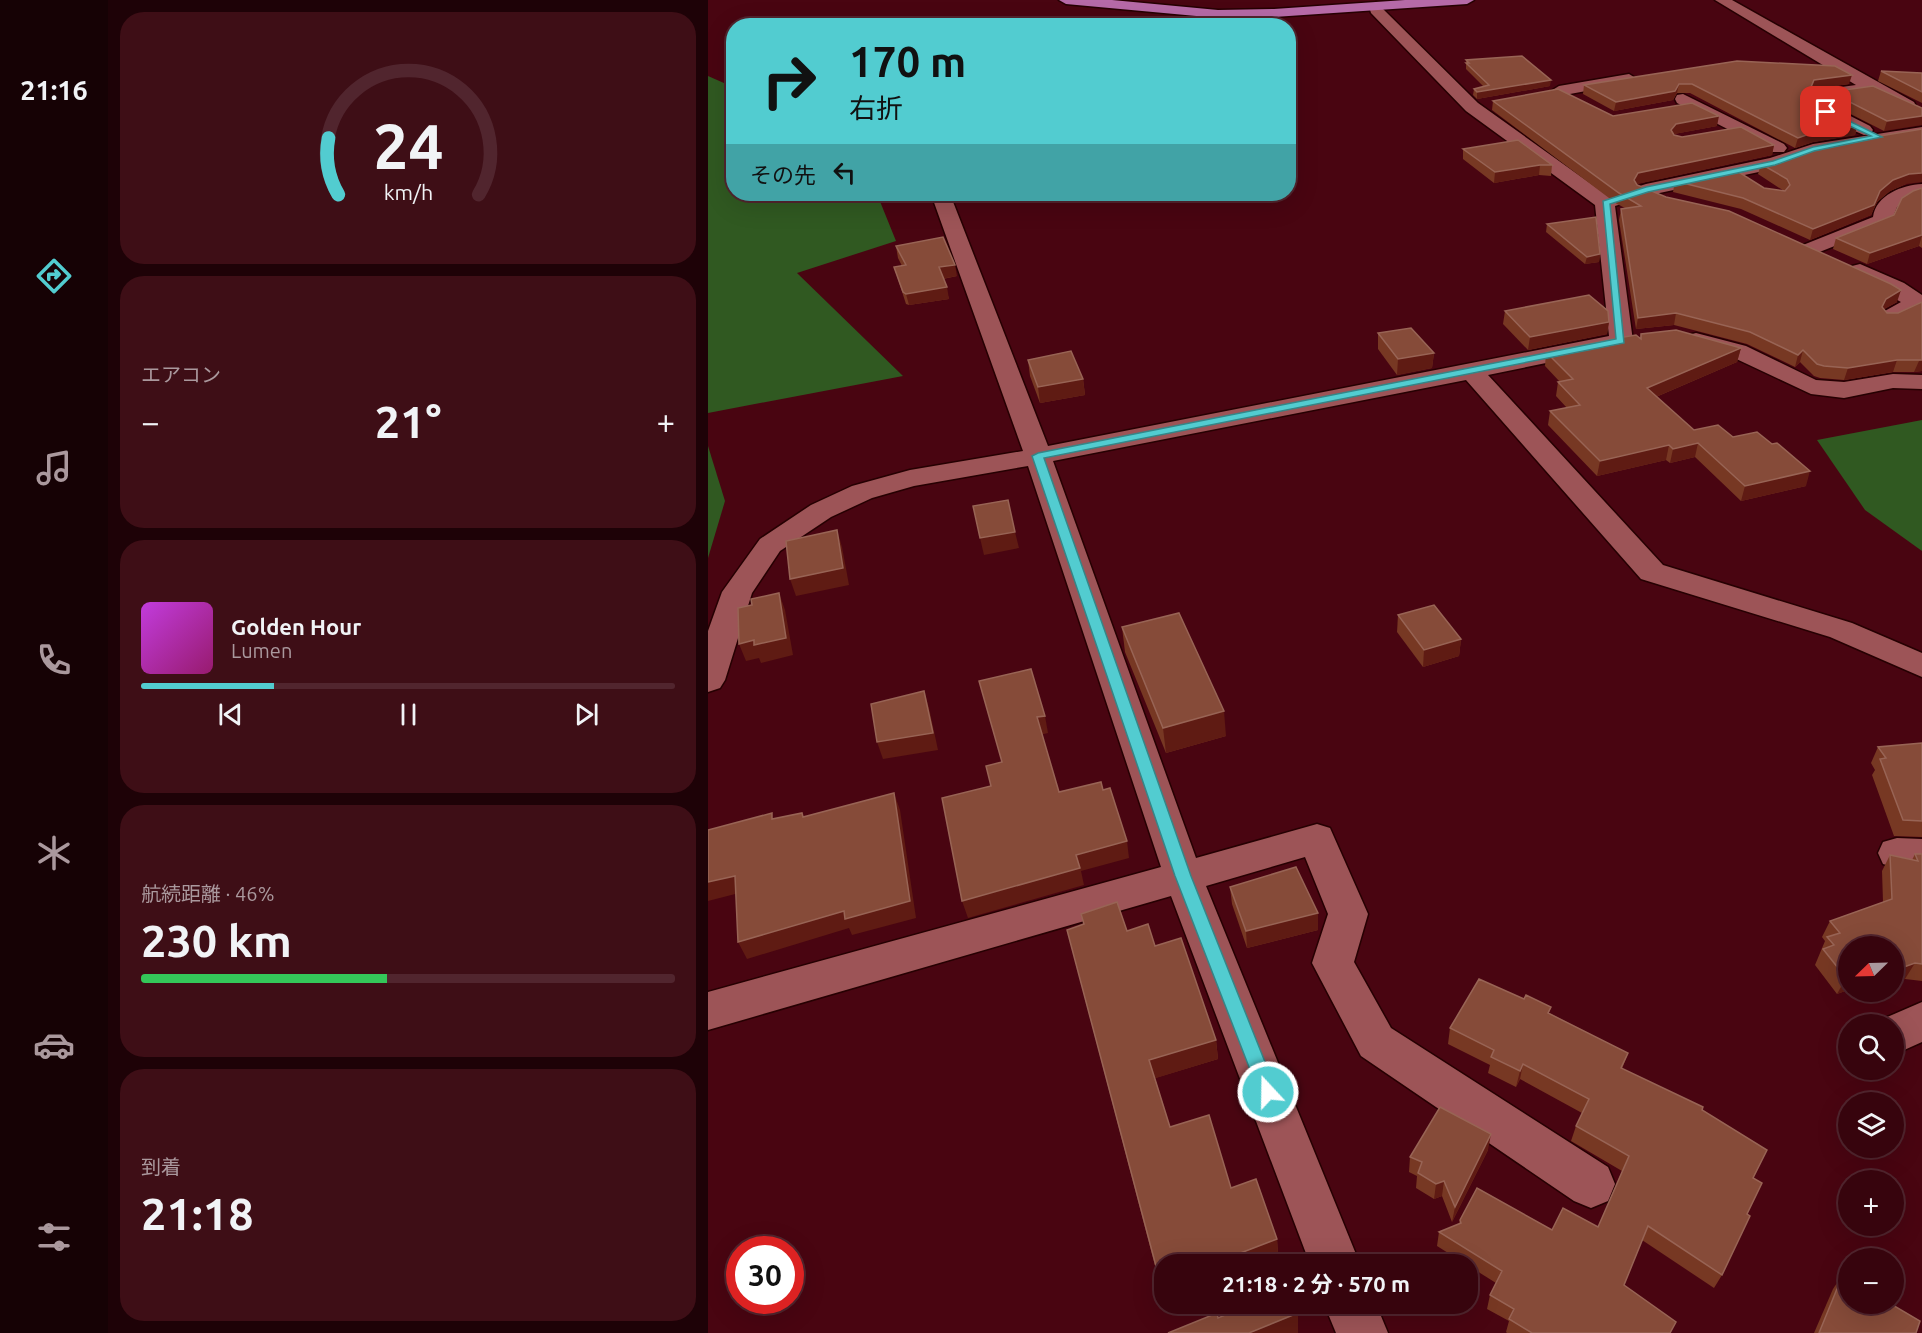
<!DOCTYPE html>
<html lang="ja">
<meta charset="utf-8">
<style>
body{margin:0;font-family:Ubuntu,"Noto Sans JP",sans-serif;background:#3e0e16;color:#f1f3f6;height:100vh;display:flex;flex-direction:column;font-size:22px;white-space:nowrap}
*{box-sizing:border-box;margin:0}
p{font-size:20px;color:#aa989d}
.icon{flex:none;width:33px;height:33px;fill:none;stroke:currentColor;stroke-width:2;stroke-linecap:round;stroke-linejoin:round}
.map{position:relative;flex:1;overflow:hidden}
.panel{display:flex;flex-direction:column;gap:12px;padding:12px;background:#1e0207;width:600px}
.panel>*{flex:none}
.top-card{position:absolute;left:18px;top:18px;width:570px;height:183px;border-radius:24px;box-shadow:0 6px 24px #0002,0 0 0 2px #51252e;background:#52ccd0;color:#111;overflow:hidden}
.needle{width:39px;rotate:247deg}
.buttons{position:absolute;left:1130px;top:936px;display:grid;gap:12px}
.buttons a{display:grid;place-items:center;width:66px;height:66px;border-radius:50%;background:#37040d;box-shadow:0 6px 24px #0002,0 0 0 2px #51252e;font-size:30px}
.speed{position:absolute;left:18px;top:1236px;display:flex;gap:12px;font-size:30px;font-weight:700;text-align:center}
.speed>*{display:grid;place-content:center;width:78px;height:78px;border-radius:50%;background:#37040d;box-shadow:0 6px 24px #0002,0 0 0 2px #51252e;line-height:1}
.speed .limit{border:9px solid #d22;background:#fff;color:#111}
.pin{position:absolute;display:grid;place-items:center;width:51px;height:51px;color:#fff;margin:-26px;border-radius:12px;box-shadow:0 3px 9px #0006}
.me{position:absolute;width:66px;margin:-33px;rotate:339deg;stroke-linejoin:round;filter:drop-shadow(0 0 4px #0008)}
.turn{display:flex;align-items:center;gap:21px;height:126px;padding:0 24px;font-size:27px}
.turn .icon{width:78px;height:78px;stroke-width:2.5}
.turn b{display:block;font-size:42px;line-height:51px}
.then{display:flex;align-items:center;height:57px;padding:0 24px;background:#0003;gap:12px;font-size:22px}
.big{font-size:45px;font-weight:700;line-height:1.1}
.panel .tile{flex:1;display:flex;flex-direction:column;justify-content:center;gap:9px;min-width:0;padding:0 21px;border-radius:24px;background:#3e0e16}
.panel .dial{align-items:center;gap:0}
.dial svg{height:156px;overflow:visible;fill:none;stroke:#51252e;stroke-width:7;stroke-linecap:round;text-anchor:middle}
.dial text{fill:#f1f3f6;stroke:none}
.song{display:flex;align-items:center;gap:18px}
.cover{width:72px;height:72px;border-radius:9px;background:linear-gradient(135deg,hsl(290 70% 55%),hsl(320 70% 35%))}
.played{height:6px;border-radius:3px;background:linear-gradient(90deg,#52ccd0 25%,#51252e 25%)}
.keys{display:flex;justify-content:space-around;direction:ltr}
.heat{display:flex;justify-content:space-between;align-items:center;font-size:33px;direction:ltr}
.charge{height:9px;border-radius:4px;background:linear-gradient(90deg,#34c759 46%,#51252e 0)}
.trip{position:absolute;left:446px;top:1254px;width:324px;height:60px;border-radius:24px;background:#37040d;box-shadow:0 6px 24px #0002,0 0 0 2px #51252e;font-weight:700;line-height:60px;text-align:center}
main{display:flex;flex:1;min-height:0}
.menu{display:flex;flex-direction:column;width:108px;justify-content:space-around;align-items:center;background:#160205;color:#aa989d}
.menu .icon{width:42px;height:42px}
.menu .on{color:#52ccd0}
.menu b{font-size:27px;color:#f1f3f6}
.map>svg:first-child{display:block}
.green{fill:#305921}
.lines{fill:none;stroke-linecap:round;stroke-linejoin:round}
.minor-casing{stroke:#260002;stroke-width:3}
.major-casing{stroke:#260002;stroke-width:3}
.minor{fill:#9d5457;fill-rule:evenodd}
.major{fill:#b66aa7;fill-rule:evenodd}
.wall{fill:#773823}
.shaded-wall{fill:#5f1b13}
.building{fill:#864b39;stroke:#986455;stroke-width:1.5}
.route{fill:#52ccd0;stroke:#358587;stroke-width:1.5}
</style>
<main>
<nav class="menu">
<b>21:16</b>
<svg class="icon on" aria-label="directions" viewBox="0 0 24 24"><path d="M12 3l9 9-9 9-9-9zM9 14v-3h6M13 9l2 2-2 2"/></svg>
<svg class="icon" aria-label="music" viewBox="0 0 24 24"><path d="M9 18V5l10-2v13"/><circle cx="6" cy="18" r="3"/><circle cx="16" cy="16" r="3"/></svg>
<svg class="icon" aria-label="phone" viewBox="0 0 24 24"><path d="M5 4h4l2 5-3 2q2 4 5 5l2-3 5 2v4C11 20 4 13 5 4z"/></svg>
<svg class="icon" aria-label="climate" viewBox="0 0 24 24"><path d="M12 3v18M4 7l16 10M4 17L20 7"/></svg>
<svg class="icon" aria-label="car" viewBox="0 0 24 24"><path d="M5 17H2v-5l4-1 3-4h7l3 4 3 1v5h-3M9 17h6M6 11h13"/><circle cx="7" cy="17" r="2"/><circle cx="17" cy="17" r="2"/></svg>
<svg class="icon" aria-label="filters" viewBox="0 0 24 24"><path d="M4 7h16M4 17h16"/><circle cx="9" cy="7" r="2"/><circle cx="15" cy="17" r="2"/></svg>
</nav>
<section class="panel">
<div class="tile dial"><svg viewBox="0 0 100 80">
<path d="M14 69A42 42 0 1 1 86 69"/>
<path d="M14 69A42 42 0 0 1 9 40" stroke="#52ccd0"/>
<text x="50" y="56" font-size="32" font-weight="700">24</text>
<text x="50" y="72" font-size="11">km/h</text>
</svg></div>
<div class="tile"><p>エアコン</p>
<div class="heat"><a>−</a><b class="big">21°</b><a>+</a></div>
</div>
<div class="tile">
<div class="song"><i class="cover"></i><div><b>Golden Hour</b><p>Lumen</p></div></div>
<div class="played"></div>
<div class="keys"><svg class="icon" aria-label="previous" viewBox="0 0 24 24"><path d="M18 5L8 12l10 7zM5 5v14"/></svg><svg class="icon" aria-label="pause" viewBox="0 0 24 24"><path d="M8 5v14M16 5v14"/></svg><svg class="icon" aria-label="next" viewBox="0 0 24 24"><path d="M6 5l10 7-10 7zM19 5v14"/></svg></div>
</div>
<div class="tile"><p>航続距離 · 46%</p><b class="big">230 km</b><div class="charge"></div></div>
<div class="tile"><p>到着</p><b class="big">21:18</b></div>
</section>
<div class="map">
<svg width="1214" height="1333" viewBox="0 0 1214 1333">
<rect width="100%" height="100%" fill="#490511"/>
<g class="green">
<polygon points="0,76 25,87 26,194 169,194 188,241 89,273 195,376 0,413"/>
<polygon points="1214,420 1214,551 1157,510 1109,440"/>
<polygon points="0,446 17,501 0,558"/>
</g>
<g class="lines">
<g class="minor-casing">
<g id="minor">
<polygon points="1007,0 1024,0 1206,102 1208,106 1206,110 1194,110 1163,93 1117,99 1117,103 1162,126 1165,130 1162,134 1156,135 1112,116 1100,104 1104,91 1148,85"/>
<polygon points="668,2 673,3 675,9 770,103 900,196 938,184 1062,158 1105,144 1214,127 1214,137 1109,154 1074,167 942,195 907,206 925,341 921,346 780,375 955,565 1144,623 1214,653 1214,677 1122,637 933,579 758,380 345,461 488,858 609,824 622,828 660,914 646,962 683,1028 900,1167 907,1184 900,1201 883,1208 866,1201 653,1056 604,963 620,914 597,857 498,886 652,1264 602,1264 463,896 0,1030 0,992 453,867 320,466 206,486 164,498 123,517 72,551 44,593 17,680 12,688 0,692 0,631 14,592 52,539 103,505 144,486 202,470 315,451 223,194 242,194 340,446 901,336 887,205 758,111 663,13 661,6"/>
<polygon points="921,74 929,79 927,82 851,96 843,91 851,86"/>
<polygon points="975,94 1076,144 1079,148 1076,152 1064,152 969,103 967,99 969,95"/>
<path d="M1214,184V196L1201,199L1189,207L1182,224L1109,253L1102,255L1095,253L1091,249L1095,245L1165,217C1168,195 1194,185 1214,184Z"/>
<path d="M1152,264L1196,283L1214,295V309C1201,316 1190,326 1175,322L1172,317L1175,312L1193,302L1144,276L1141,271L1144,266Z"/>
<polygon points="988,333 1038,346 1108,380 1136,382 1185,374 1214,375 1214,389 1185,388 1136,398 1103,394 1022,356 980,345 976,340 980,335"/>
<polygon points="1189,838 1214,839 1214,869 1189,868 1175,864 1170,853 1175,842"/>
<polygon points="1214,1002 1214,1042 1185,1055 1185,1024 1168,1024 1170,1021"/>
<polygon points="616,1304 668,1304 680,1333 628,1333"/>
</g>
</g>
<g class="major-casing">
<polygon id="major" points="351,0 404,0 510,10 566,9 697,0 766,0 759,4 566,17 510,18 358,4"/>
</g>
<use href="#minor" class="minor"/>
<use href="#major" class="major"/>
</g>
<g class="wall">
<polygon points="758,60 842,86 769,99 765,95 766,89 776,87 758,69"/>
<polygon points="1029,61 1141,84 1104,89 1101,95 1113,109 1149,126 1147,135 1105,142 1087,148 982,93 969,93 965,100 906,111 875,94 876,85"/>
<polygon points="1173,71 1214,73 1214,103 1170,81"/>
<polygon points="1122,92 1214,108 1176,131 1119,102"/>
<polygon points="785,101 905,116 1009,126 966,134 966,135 974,137 1066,145 1064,155 928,184 1189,302 1176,309 1179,313 1190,313 1214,302 1214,371 1206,372 1185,372 1136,380 1112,378 1106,376 1092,362 1087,367 1039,344 966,325 928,329 911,220 913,209 917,208 909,204 784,110"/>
<polygon points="755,149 844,165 843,176 831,175 786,183 755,159"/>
<polygon points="1053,164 1198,184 1182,191 1169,202 1163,215 1102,240 1033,209 965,192 967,181 1056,188 1076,191 1050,174"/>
<polygon points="1214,188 1214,248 1211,246 1159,264 1125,249 1128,238 1186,215"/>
<polygon points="839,224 892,254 891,262 877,264 838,232"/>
<polygon points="188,246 249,276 235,279 241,299 201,305 198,304 186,267 194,266 190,258"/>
<polygon points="797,311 901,322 899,334 820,350 795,324"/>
<polygon points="670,333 726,353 724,368 689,375 670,349"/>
<polygon points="933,334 1033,348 1029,362 948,397 986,430 1025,437 1098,486 1033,501 987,457 962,463 958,460 889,476 840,425 842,411 859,408 848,396 850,382 852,382 837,366 838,352 932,338"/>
<polygon points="320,360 375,379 377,395 332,403 322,376"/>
<polygon points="690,615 753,639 751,656 715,667 689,632"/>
<polygon points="414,627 518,736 458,753 417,652"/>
<polygon points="1214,743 1214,837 1186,836 1164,775 1167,770 1163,763 1170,747"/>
<polygon points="1207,854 1214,854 1214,981 1197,979 1185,946 1140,990 1129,994 1107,965 1117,941 1114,937 1122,921 1175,902 1174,871 1182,855 1204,860"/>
<polygon points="522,887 610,930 539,948 524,904"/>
<polygon points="373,914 419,931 447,946 508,1040 510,1059 447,1078 462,1127 523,1188 569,1239 570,1255 547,1264 456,1264 456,1300 359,930 376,924"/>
<polygon points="816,999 843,1007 841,1013 920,1053 914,1069 994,1110 1045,1178 1039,1214 1014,1275 1006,1288 934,1240 916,1285 962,1333 799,1333 798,1332 801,1321 779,1309 782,1295 788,1283 729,1246 731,1232 751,1224 752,1220 844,1230 890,1227 914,1171 863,1141 868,1126 874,1113 812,1079 808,1087 780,1073 782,1065 740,1044 742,1028"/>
<polygon points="780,1150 744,1222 734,1196 726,1199 708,1188 709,1176 701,1172 702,1157"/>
<polygon points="1135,1274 1208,1333 1106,1333 1125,1289"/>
</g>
<g class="shaded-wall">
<polygon points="1144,75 1141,84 1104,89 1098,103 1106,80"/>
<polygon points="843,80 842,86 769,99 769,92"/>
<polygon points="971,84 969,93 965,100 906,111 908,102"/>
<polygon points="1011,116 1009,126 966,134 963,130 968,124"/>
<polygon points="1214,116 1214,125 1176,131 1179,121"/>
<polygon points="1149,126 1147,135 1105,142 1087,148 1090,138 1107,132"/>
<polygon points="1066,145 1064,155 929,184 926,180 930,173"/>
<polygon points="832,165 831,175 786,183 787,172"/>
<polygon points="1214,173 1214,182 1198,184 1182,191 1169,202 1163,215 1102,240 1105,229 1172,191 1185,180 1201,174"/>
<polygon points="1214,235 1211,246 1159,264 1162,253"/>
<polygon points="892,254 891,262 877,264 879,257"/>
<polygon points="247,265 249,276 233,279 231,267"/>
<polygon points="239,287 241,299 201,305 198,294"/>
<polygon points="1193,290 1189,302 1174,310 1174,307 1178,299"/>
<polygon points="968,313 966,325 928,329 930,318"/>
<polygon points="901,322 899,334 820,350 822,337"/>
<polygon points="1033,348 1029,362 936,402 939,388"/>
<polygon points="1095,350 1092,362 1087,367 1090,355"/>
<polygon points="726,353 724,368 689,375 690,359"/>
<polygon points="1189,360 1185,372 1136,380 1140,368"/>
<polygon points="1214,360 1214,371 1206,372 1211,361"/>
<polygon points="375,379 377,395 332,403 330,387"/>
<polygon points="990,443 987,457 962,463 965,449"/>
<polygon points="961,445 958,460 889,476 892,461"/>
<polygon points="1102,471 1098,486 1033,501 1037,486"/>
<polygon points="129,530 134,547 141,585 88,596 82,579"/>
<polygon points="307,532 311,548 276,555 272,538"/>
<polygon points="71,593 77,610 85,655 53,663 51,658 38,661 31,644"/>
<polygon points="753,639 751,656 715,667 716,650"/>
<polygon points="216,691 221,708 230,750 175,759 169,742"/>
<polygon points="516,711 518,736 458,753 455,728"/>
<polygon points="337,716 340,733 332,735 329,717"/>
<polygon points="186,793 192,810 208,918 144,935 141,928 39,959 30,942"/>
<polygon points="419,841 421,858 373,871 376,885 260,918 254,901 368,855"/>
<polygon points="27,876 35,892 0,901 0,882"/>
<polygon points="610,913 610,930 539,948 538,931"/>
<polygon points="1207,963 1197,979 1185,984 1185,971"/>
<polygon points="1140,977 1140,990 1129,994 1138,978"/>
<polygon points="508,1040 510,1059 445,1079 441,1060"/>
<polygon points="815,1064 812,1079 808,1087 812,1071"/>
<polygon points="783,1134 780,1150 744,1222 747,1207"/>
<polygon points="736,1181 734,1196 726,1199 728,1184"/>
<polygon points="569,1239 570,1255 547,1264 504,1264"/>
<polygon points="456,1283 456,1300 453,1285"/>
<polygon points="590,1313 590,1333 541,1333"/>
</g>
<g class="building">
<polygon points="814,56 843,80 769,92 766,89 781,85 758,63 761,63 758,60"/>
<polygon points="1029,61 1127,66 1144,75 1106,80 1100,94 1113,109 1149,126 1107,132 1090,138 984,84 971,84 967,91 908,102 876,85"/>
<polygon points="1173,71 1214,73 1214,92"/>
<polygon points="1165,86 1214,108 1214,116 1179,121 1122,92"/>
<polygon points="850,89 905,116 984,103 1011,116 968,124 963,130 966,135 974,137 1033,127 1066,145 930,173 926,180 929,185 958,197 1021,211 1183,284 1193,290 1178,299 1174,307 1179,313 1190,313 1214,302 1214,360 1189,360 1140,368 1116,366 1109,364 1095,350 1090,355 1042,332 968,313 930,318 913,209 933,206 911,193 785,101"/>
<polygon points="1214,129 1214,173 1201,174 1185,180 1172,191 1166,205 1105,229 1035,198 967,181 1026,169 1056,188 1077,191 1082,185 1079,179 1053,164 1077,159 1112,146"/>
<polygon points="810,140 844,165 832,165 787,172 755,149"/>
<polygon points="1214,188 1214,235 1162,253 1128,238 1186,215 1194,198 1205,191"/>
<polygon points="888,217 892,254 879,257 839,224"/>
<polygon points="235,237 247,265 231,267 239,287 198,294 195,292 186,267 198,265 188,246"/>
<polygon points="881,295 900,311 901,322 822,337 797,311"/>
<polygon points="703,328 726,353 690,359 670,333"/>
<polygon points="968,330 1033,348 939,388 986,430 1010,425 1025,437 1049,432 1064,444 1069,443 1102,471 1037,486 990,443 965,449 961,445 892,461 842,411 872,405 850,382 865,379 838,352 916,337 928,335 933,339 933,334"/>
<polygon points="363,351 375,379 330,387 320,360"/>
<polygon points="300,500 307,532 272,538 265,506"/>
<polygon points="129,530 135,568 82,579 78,541"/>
<polygon points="71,593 78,638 46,645 46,640 31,644 30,608 44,605 43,599"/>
<polygon points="726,605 753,639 716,650 690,615"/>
<polygon points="471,613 516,711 455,728 414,627"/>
<polygon points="323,669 337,716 329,717 351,792 393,782 395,790 402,788 419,841 368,855 372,868 254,901 234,798 283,786 278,766 294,762 271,681"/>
<polygon points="216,691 225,733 169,742 163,704"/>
<polygon points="1214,743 1214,821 1195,820 1172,759 1178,758 1170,747"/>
<polygon points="186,793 202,901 137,919 136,911 30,942 27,876 0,882 0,830 64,813 64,819 94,813 95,817"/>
<polygon points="1207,854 1214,854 1214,964 1207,963 1185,971 1185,946 1140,946 1140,977 1138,978 1115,949 1126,945 1119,937 1132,933 1122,921 1184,899 1182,855 1210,861"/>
<polygon points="588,867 610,913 538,931 522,887"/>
<polygon points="409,902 419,931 440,924 447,946 473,938 508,1040 441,1060 462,1127 501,1115 523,1188 548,1179 569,1239 504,1264 456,1264 456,1283 453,1285 359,930 376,924 373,914"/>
<polygon points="771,979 816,999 818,995 843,1007 840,1013 920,1053 913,1068 995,1107 994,1110 1059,1150 1045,1178 1054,1183 1039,1214 1042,1216 1014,1275 940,1226 916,1285 968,1322 962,1333 824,1333 801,1319 806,1309 782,1295 794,1271 731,1232 753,1223 752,1220 769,1188 844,1230 855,1208 890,1227 921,1156 868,1126 881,1099 815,1064 812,1071 783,1057 786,1050 742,1028"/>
<polygon points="732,1107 783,1134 747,1207 736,1181 728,1184 710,1173 714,1162 702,1157"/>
<polygon points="1135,1274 1140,1277 1140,1304 1183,1304 1212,1321 1208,1333 1111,1333"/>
<polygon points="544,1304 587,1304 590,1313 541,1333 460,1333 509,1313 510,1318"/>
</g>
<polygon class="route" points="1116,111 1121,111 1174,137 1106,151 1067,165 940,192 902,204 916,343 336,458 483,876 569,1092 566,1098 560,1101 553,1098 467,876 324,456 330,453 908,339 895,201 938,187 1065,161 1105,147 1163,136 1116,114"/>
</svg>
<div class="buttons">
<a><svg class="needle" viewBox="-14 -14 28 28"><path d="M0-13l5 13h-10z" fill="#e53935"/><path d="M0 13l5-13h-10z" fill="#aa989d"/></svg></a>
<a><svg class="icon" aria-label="search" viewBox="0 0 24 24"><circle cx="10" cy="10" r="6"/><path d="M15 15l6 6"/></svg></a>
<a><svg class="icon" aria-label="layers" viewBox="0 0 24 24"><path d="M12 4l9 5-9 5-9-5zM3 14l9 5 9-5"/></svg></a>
<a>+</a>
<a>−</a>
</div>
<div class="speed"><div class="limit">30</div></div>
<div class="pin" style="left:1118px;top:112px;background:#d93025"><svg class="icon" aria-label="arrive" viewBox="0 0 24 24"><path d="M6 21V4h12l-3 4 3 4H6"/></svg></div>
<svg class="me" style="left:560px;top:1092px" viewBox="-20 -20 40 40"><circle r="17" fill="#52ccd0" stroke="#fff" stroke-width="3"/><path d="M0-11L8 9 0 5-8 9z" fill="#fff"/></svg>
<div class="trip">21:18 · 2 分 · 570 m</div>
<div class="top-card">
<div class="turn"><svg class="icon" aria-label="right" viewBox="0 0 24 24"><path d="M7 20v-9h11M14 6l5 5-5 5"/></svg><div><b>170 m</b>右折</div></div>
<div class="then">その先<svg class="icon" aria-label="left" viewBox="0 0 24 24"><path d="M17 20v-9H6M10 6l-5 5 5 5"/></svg></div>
</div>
</div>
</main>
